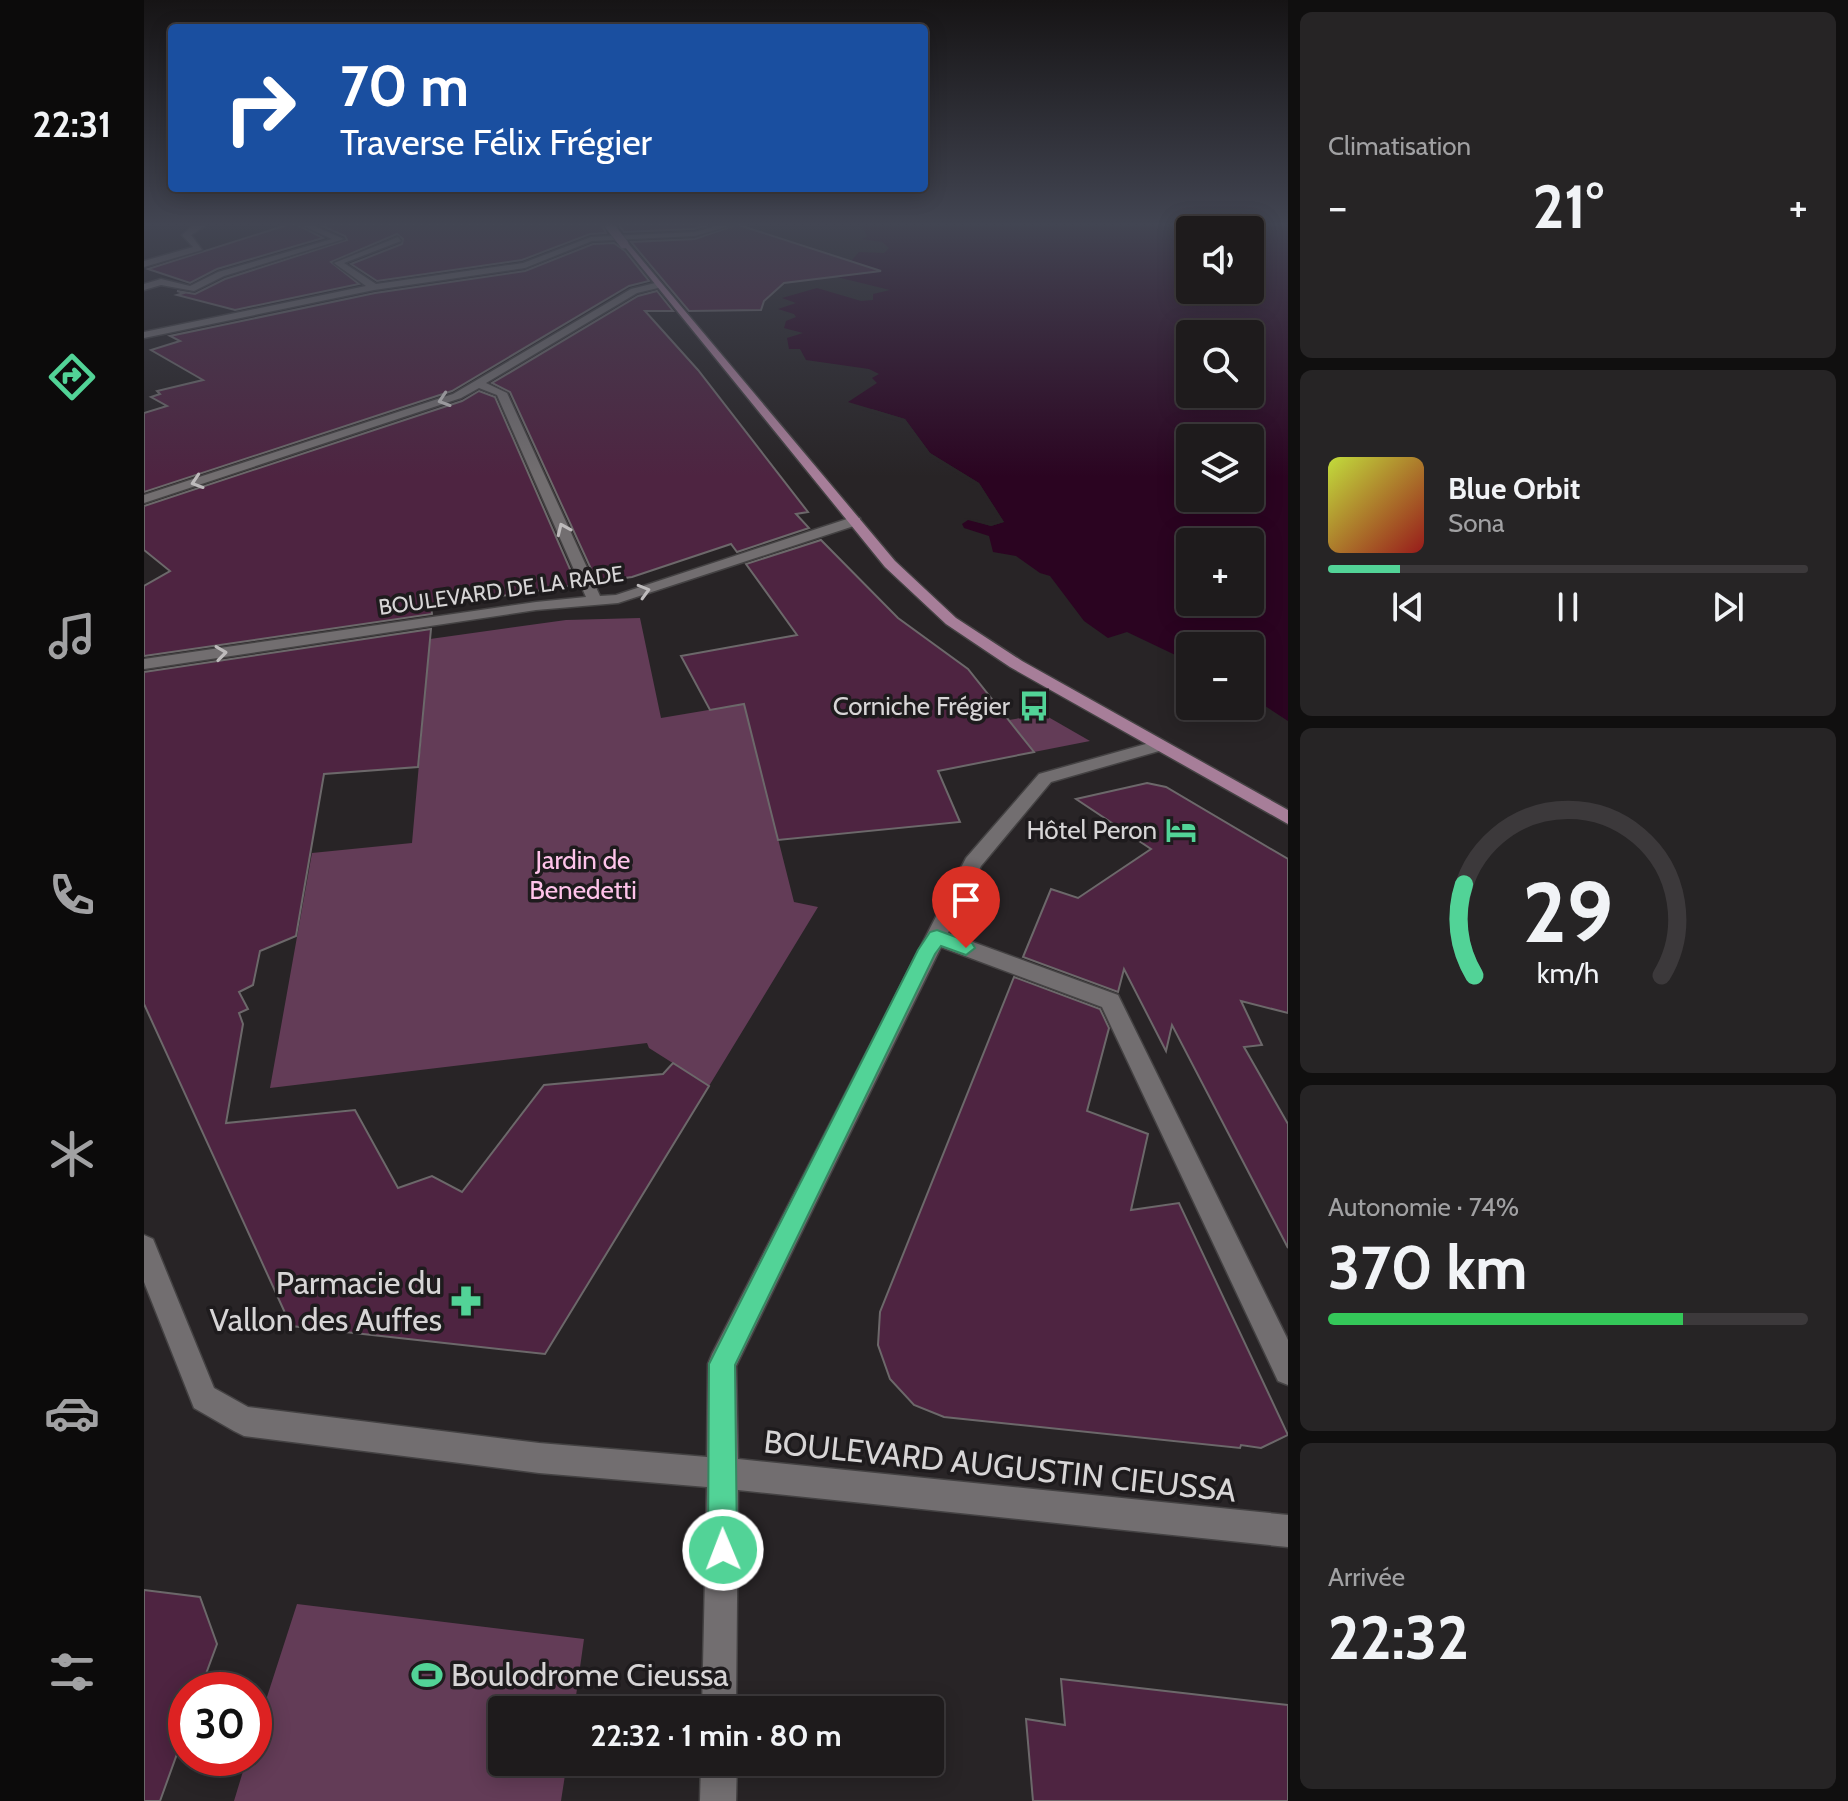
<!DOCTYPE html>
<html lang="fr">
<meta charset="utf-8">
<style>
body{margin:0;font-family:Cabin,sans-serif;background:#262425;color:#f1f3f6;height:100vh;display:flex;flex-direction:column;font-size:30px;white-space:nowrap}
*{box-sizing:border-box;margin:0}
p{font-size:26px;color:#a1a1a3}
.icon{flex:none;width:44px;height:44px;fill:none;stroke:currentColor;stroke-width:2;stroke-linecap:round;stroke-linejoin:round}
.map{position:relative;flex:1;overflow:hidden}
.sheet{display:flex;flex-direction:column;gap:12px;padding:12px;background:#100f0f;width:560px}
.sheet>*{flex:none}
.banner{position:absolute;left:24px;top:24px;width:760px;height:168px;border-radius:8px;box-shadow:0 4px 20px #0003,0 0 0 2px #3c393b;background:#1a4fa0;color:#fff;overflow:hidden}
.controls{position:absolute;left:1032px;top:216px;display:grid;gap:16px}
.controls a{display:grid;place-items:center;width:88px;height:88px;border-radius:8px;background:#1e1b1c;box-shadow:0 4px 20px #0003,0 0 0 2px #3c393b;font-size:40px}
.speed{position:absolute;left:24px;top:1672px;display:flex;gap:16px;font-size:40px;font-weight:700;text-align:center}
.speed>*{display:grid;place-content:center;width:104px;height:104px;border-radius:50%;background:#1e1b1c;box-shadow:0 4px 20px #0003,0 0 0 2px #3c393b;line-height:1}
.speed .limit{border:12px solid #d22;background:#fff;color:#111}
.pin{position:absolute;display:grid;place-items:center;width:68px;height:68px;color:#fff;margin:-82px -34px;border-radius:50% 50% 50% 0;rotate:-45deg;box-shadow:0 0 8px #0007}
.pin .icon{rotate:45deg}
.me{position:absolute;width:88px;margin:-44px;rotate:359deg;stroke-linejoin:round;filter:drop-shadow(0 0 6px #0008)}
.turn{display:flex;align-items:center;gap:28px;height:168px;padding:0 40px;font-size:36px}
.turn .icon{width:104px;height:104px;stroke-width:2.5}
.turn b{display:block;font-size:56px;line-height:68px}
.big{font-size:60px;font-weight:700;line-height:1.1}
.sheet .card{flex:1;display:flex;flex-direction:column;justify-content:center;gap:12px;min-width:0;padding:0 28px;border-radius:12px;background:#262425}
.sheet .dial{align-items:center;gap:0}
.dial svg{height:208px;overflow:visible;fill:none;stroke:#3c393b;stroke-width:7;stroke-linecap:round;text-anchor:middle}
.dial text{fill:#f1f3f6;stroke:none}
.song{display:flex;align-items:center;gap:24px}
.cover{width:96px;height:96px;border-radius:12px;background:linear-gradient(135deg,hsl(70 70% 55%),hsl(0 70% 35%))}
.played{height:8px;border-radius:4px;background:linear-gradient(90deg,#52d397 15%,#3c393b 15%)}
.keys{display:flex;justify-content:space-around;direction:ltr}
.heat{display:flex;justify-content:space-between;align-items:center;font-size:44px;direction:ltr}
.charge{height:12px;border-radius:6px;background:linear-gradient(90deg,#34c759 74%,#3c393b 0)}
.trip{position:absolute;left:344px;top:1696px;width:456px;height:80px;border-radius:8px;background:#1e1b1c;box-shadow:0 4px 20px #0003,0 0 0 2px #3c393b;font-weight:700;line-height:80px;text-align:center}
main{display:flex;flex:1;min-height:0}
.dock{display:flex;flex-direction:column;width:144px;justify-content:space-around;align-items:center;background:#0c0b0b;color:#a1a1a3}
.dock .icon{width:56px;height:56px}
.dock .active{color:#52d397}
.dock b{font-size:36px;color:#f1f3f6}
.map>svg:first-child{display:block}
.green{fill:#633c57}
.water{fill:#2b0421;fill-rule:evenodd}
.pier{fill:#282426}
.building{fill:#4e2441;stroke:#6c686a;stroke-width:2}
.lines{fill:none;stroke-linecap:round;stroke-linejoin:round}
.minor-casing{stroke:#444243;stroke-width:3}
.major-casing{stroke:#444243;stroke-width:3}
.minor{fill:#726e70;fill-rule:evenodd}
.major{fill:#a77e99;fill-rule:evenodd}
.major-bridge-casing{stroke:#444243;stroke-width:10;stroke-linecap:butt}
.major-bridge{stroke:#a77e99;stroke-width:9}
.oneway{stroke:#bebbbc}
.route{fill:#52d397;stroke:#358962;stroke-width:2}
.labels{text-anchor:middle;stroke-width:7;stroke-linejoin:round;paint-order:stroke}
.far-street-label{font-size:22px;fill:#d7d5d6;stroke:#1e1b1d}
.poi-label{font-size:26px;fill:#d7d5d6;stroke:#1e1b1d;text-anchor:end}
.park-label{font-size:26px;fill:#ffc3ea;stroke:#1e1b1d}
.near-poi-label{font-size:32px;fill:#d7d5d6;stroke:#1e1b1d;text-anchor:end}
.near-street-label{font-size:32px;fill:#d7d5d6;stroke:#1e1b1d}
</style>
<main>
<nav class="dock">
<b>22:31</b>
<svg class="icon active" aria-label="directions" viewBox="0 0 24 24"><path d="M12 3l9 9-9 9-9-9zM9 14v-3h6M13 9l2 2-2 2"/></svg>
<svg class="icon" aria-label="music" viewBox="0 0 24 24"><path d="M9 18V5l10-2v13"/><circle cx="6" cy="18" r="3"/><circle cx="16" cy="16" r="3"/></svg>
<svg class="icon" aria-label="phone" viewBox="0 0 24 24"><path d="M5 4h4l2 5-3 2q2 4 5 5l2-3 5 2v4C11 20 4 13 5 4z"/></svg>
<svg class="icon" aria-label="climate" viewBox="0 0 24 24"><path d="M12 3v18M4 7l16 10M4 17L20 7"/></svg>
<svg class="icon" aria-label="car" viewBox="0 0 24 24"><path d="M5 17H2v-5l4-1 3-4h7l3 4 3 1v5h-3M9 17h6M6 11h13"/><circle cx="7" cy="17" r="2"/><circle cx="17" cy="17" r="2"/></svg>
<svg class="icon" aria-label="filters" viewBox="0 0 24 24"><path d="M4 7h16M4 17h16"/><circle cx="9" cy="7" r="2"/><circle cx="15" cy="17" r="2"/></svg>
</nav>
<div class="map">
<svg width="1144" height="1801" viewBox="0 0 1144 1801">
<rect width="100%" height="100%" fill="#282426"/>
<g class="green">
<polygon points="496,618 517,718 600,704 650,902 674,907 565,1086 505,1048 503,1043 126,1088 168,853 268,843 286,639 422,620"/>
<polygon points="899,714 946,741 890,752 865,720"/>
<polygon points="153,1604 440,1639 430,1710 358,1710 358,1762 423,1762 417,1801 90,1801 103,1758 110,1758 110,1737"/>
</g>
<path class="water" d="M718,225H1144V721L1106,696V646H1046V662L983,632L964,638L940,621L906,576L896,573L872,556L849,552L845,536L820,528L818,524L824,520L847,526L860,522L835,483L786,453L761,419L704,402L733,383L728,378L735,374L725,369L662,360L656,349H645L643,338L659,333L640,328L642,321L652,317L650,314L634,309L652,303L638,298L673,288L717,301L729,300V294L746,290L693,277L715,252L740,253L745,248L738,242L717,239L723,237ZM1046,230H1106V290H1046ZM1046,334H1106V394H1046ZM1046,438H1106V498H1046ZM1046,542H1106V602H1046Z"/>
<polygon class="pier" points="728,409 761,419 786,453 835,483 860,522 847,526 820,518 847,522 854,520 832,486 784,456 758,423 718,410"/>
<g class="building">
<polygon points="143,225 154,225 179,238 73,269 46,283 4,269"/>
<polygon points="176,225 458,225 462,233 446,234 378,260 233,281 207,264 258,244 259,239 253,234 187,262 215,284 91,310 33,295 40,293 33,291 51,294 81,279 203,240 201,236"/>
<polygon points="475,225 564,225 550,229 480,232"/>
<polygon points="591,225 595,225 737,271 640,283 620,301 617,310 545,311 487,242 551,239"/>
<polygon points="470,243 481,251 505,281 485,286 308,391 0,492 0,413 23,406 7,397 16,394 13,391 59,380 7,350 36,341 26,336 231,293 381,271 449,244"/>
<polygon points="513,291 529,311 501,311 554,370 664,512 652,514 665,528 593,552 587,544 488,577 453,582 366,392 348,383 494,296"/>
<polygon points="335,391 351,397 433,585 287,606 288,614 0,656 0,586 26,571 0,550 0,506 318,401"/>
<polygon points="677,540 754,618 824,669 890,752 794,771 816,822 634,840 600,704 566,710 537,656 653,635 602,564"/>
<polygon points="287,629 274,767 180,774 152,936 116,951 109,985 95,992 104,1009 95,1013 99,1024 82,1123 211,1110 254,1188 288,1176 318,1192 400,1085 519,1074 529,1063 565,1086 401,1354 147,1326 0,1004 0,672"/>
<polygon points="1003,783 1022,787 1144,859 1144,1013 1097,1001 1118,1045 1100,1047 1144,1124 1144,1248 1028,1025 1022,1051 980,969 974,992 879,957 907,889 934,898 1007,849 932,799"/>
<polygon points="870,977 956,1009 965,1028 943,1111 1004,1134 987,1210 1035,1203 1144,1435 1117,1448 1097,1445 1096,1448 800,1417 770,1405 746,1379 734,1345 736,1312"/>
<polygon points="0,1590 56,1597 73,1644 56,1690 42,1690 42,1729 16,1801 0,1801"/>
<polygon points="917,1679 1144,1705 1144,1801 889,1801 882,1719 921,1725"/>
</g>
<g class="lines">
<g class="minor-casing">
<g id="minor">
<polygon points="49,225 61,226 47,235 58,250 0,267 0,261 49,247 38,235"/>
<polygon points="157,225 168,225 200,239 80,276 50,291 17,285 0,290 0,284 17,279 46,286 74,272 188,239"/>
<polygon points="575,225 588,225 551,236 448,241 381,268 230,290 0,338 0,332 222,286 190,263 254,237 257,241 200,263 232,284 379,263 447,237 551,232"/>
<polygon points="515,282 518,287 493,293 342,383 363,393 456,596 472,595 706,518 716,518 716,524 474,603 392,610 0,669 0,659 392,602 442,597 353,395 335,388 317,398 0,503 0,495 309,394 487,289"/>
<polygon points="1016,740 1025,745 1022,749 907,782 837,866 804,933 974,995 1144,1340 1144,1385 1134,1381 958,1007 797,947 592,1366 594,1459 1144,1515 1144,1547 594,1490 592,1710 558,1710 563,1487 395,1473 100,1436 90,1431 50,1408 0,1282 0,1235 9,1239 70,1388 104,1407 395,1443 563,1457 564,1364 568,1354 822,858 895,774"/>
<polygon points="557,1762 593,1762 592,1801 556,1801"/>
</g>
</g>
<g class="major-casing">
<polygon id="major" points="477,242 483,242 751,561 812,618 878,661 1144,810 1144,824 866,667 802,624 741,567"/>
</g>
<use href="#minor" class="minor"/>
<use href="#major" class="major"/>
<g class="major-bridge-casing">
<polyline id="major-bridge" points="465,225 480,244"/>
</g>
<use href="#major-bridge" class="major-bridge"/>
</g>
<defs><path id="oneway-chevron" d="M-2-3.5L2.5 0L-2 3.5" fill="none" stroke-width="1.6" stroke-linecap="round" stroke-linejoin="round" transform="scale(2)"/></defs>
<g class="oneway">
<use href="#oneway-chevron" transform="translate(300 400) rotate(162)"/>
<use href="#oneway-chevron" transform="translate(53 482) rotate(162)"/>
<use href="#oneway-chevron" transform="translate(419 529) rotate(-114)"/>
<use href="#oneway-chevron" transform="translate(500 591) rotate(-16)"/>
<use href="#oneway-chevron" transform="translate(77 653) rotate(-8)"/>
</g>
<linearGradient id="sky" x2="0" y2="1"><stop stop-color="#161415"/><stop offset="0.47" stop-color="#424552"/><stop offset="1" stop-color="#424552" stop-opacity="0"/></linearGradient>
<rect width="1144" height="477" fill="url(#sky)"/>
<polygon class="route" points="793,930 828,943 831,948 822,955 797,946 791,954 591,1365 593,1550 589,1560 579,1564 569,1560 564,1550 565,1364 774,950 786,932"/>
<defs>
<g id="bus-bare" transform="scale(2.4)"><path d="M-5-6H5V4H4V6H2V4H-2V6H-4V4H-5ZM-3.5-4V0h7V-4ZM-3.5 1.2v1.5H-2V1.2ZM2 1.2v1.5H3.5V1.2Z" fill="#52d397" stroke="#1e1b1d" stroke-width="2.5" paint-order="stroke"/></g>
<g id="hotel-bare" transform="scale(2.4)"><path d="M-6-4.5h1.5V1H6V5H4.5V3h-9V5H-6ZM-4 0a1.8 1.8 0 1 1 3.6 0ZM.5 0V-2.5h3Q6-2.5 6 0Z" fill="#52d397" stroke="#1e1b1d" stroke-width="2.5" paint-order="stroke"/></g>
<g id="pharmacy-bare" transform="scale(2.4)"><path d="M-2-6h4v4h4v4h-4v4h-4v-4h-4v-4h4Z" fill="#52d397" stroke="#1e1b1d" stroke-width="2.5" paint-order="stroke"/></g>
<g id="stadium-bare" transform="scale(2.4)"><path d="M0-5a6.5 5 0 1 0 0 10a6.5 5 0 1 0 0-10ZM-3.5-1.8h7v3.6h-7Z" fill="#52d397" stroke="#1e1b1d" stroke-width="2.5" paint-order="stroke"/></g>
</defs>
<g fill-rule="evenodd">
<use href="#bus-bare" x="890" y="706"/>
<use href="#hotel-bare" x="1037" y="830"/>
<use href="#pharmacy-bare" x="322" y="1301"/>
<use href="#stadium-bare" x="283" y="1675"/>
</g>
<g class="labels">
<g class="far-street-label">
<text transform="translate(357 590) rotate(-8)" y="8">BOULEVARD DE LA RADE</text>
</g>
<g class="poi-label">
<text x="866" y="715">Corniche Frégier</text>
<text x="1013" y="839">Hôtel Peron</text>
</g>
<g class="park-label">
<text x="439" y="869">Jardin de<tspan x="439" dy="30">Benedetti</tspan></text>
</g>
<g class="near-poi-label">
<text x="298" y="1294">Parmacie du<tspan x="298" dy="37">Vallon des Auffes</tspan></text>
<text x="307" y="1686" text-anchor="start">Boulodrome Cieussa</text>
</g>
<g class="near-street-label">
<text transform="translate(856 1466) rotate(6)" y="11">BOULEVARD AUGUSTIN CIEUSSA</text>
</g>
</g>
</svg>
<div class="controls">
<a><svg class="icon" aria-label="sound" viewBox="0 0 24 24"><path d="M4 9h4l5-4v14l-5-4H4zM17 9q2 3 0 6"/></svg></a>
<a><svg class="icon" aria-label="search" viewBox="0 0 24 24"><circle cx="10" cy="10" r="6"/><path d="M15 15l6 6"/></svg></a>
<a><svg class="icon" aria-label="layers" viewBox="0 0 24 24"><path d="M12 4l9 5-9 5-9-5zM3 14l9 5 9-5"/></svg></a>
<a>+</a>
<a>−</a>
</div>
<div class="speed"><div class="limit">30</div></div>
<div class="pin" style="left:822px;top:948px;background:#d93025"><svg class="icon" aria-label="arrive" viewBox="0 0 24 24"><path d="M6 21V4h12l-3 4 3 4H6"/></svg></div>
<svg class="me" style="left:579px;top:1550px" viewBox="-20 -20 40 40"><circle r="17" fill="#52d397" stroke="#fff" stroke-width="3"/><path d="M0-11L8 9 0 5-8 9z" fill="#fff"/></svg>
<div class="trip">22:32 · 1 min · 80 m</div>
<div class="banner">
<div class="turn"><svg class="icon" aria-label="right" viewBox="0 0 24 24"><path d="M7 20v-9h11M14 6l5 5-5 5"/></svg><div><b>70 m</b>Traverse Félix Frégier</div></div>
</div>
</div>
<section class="sheet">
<div class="card"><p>Climatisation</p>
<div class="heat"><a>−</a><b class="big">21°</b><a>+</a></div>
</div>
<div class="card">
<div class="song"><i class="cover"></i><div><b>Blue Orbit</b><p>Sona</p></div></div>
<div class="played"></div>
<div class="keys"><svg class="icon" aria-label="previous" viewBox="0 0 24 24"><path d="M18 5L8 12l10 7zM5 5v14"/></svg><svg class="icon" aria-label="pause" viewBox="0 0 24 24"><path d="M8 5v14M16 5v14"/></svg><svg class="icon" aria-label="next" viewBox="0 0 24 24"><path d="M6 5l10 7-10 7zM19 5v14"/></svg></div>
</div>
<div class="card dial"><svg viewBox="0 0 100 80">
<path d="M14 69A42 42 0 1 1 86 69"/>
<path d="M14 69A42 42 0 0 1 10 34" stroke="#52d397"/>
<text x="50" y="56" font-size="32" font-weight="700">29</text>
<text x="50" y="72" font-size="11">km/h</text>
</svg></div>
<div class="card"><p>Autonomie · 74%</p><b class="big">370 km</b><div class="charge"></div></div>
<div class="card"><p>Arrivée</p><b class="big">22:32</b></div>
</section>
</main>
